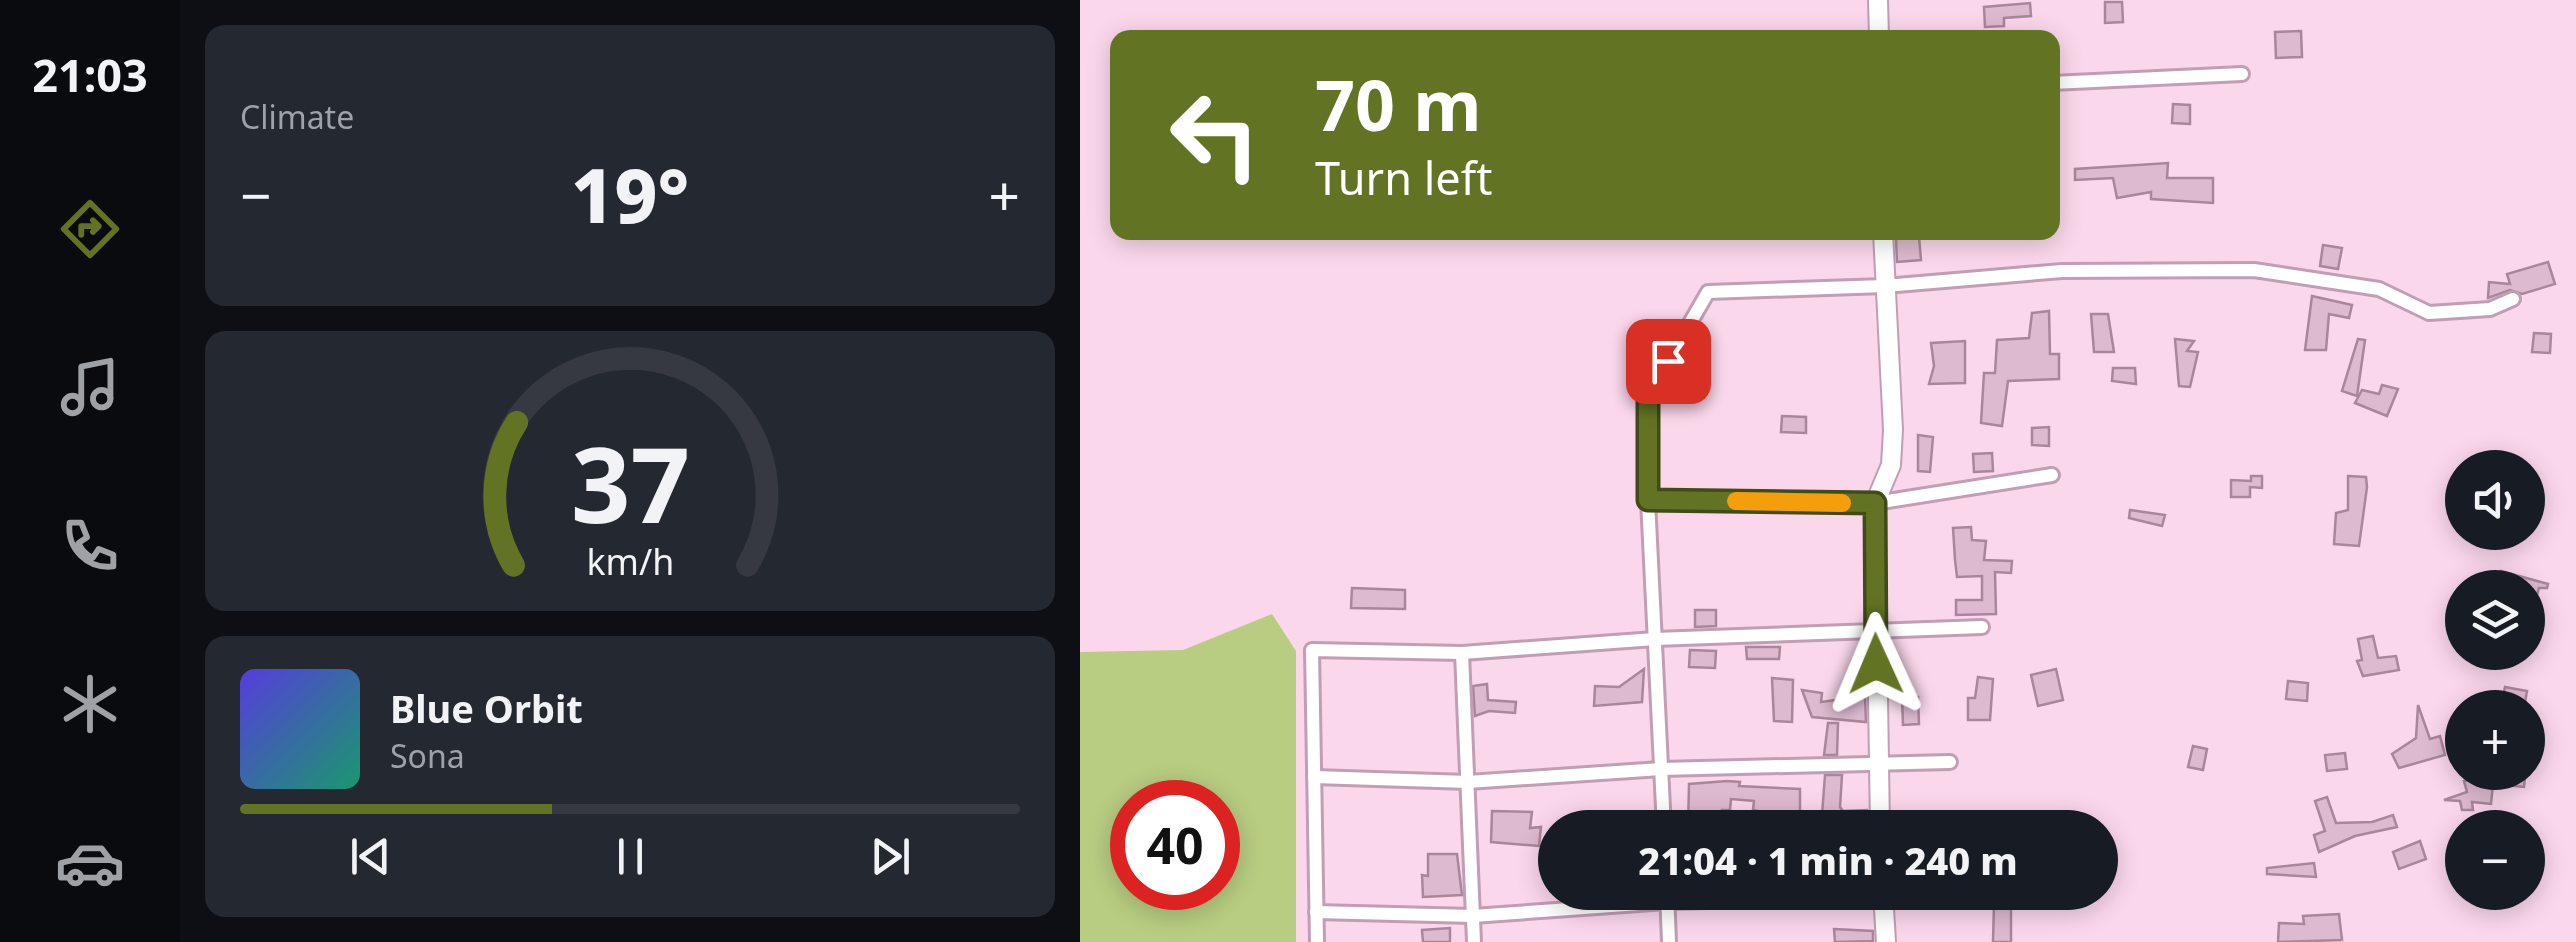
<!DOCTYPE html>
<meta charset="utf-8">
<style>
body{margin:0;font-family:"Noto Sans",sans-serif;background:#242831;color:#f1f3f6;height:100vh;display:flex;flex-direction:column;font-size:38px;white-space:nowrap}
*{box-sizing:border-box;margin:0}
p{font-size:32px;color:#9ea1a6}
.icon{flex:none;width:55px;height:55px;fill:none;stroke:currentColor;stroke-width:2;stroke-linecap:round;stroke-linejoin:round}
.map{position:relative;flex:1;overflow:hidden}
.panel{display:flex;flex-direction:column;gap:25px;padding:25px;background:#0d0f14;width:900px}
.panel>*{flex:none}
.banner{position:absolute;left:30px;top:30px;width:950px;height:210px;border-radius:20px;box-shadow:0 5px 25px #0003;background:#627423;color:#fff;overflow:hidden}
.tools{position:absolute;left:1365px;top:450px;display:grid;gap:20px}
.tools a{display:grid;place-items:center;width:100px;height:100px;border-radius:50%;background:#171b24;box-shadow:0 5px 25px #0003;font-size:50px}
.speed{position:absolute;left:30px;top:780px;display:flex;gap:20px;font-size:50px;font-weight:700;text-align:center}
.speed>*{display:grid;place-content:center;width:130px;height:130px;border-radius:50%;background:#171b24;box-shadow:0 5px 25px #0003;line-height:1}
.speed .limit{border:15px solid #d22;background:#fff;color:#111}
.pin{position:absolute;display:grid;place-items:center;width:85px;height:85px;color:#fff;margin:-42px;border-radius:20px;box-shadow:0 5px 15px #0006}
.me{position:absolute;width:110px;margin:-55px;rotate:359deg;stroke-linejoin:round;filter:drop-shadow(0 0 8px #0008)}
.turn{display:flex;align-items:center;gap:35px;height:210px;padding:0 40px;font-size:45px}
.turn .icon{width:130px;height:130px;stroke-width:2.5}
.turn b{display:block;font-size:70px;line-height:85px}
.big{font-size:75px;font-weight:800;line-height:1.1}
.panel .widget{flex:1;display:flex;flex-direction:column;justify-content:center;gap:15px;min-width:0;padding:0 35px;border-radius:20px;background:#242831}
.panel .dial{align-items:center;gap:0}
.dial svg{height:260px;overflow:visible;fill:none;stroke:#363941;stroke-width:7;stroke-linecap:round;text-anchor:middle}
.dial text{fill:#f1f3f6;stroke:none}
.song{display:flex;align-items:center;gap:30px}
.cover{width:120px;height:120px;border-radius:15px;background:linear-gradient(135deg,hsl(250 70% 55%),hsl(160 70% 35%))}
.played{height:10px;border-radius:5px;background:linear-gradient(90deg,#627423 40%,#363941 40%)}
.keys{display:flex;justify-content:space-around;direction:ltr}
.heat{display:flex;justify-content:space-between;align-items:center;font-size:55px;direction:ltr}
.trip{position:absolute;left:458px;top:810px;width:580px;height:100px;border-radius:50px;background:#171b24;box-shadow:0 5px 25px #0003;font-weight:800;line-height:100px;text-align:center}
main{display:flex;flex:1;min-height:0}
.dock{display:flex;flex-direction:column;width:180px;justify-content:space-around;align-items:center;background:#090b0e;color:#9ea1a6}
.dock .icon{width:70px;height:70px}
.dock .current{color:#627423}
.dock b{font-size:45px;color:#f1f3f6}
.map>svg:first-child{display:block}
.green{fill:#b8cc82;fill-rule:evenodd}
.building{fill:#debacf;stroke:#a9879b;stroke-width:2.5}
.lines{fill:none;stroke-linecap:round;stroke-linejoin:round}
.street-casing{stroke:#c19eb3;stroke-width:18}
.secondary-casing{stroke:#c19eb3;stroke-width:22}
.street{stroke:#fff;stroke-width:12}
.secondary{stroke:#fff;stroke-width:18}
.route-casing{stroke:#404b17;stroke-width:25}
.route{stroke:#627423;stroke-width:18}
.slow{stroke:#f59e0b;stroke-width:18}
</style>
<main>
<nav class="dock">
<b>21:03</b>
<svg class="icon current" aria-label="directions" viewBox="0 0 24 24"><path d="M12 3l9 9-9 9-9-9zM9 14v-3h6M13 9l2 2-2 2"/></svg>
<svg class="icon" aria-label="music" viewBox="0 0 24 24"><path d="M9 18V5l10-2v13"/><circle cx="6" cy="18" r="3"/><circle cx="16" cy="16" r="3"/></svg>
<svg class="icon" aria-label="phone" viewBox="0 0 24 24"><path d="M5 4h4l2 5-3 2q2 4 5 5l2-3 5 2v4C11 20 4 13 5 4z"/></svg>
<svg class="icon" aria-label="climate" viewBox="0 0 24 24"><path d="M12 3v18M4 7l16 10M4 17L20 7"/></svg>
<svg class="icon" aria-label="car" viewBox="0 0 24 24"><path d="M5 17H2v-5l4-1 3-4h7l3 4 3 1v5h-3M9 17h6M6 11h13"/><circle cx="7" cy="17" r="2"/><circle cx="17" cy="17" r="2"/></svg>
</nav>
<section class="panel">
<div class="widget"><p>Climate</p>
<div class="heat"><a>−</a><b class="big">19°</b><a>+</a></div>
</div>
<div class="widget dial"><svg viewBox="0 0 100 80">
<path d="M14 69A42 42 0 1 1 86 69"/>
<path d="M14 69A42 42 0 0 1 15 25" stroke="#627423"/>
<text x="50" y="56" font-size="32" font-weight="700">37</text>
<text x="50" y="72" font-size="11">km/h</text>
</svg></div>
<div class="widget">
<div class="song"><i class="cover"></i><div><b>Blue Orbit</b><p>Sona</p></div></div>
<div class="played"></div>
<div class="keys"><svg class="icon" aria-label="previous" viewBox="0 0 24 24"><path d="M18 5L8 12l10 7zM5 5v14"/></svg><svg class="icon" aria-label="pause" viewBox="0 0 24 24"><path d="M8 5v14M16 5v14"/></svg><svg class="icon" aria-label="next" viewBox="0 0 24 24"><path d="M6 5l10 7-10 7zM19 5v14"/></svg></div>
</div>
</section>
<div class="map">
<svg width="1496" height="942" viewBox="0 0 1496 942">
<rect width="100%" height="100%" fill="#fbd7ec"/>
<path class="green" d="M192,614L216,651V942H0V652L103,650ZM52,802H138V888H52Z"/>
<g class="building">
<polygon points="1025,2 1042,2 1043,22 1025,23"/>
<polygon points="950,3 951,16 924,18 924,26 905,27 904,7"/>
<polygon points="1221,31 1222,57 1196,58 1195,32"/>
<polygon points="1093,104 1110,105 1110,124 1092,123"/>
<polygon points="1088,163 1087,178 1133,178 1133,203 1071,199 1071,192 1037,198 1033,178 995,180 995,169"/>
<polygon points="839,237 841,260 817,262 816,239"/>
<polygon points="1243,245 1262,248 1258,269 1240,266"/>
<polygon points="1468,262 1475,284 1442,294 1430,290 1408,298 1409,282 1430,284 1427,274"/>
<polygon points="1232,296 1272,305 1269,318 1249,314 1246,350 1225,350"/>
<polygon points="969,311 970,354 979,354 979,379 928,381 922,426 901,423 904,373 915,373 917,340 949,338 952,313"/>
<polygon points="1011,314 1028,314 1034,352 1014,352"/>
<polygon points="1454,333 1471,334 1470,353 1452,352"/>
<polygon points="1095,339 1114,341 1107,351 1118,352 1110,387 1099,386"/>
<polygon points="1278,339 1285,340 1277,396 1262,391"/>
<polygon points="885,341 885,383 849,384 854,366 851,343"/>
<polygon points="1033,368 1055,368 1056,384 1032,381"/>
<polygon points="1302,385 1318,389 1307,416 1275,403 1282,390 1299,394"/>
<polygon points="702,416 726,417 726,433 701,432"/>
<polygon points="969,427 969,446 952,445 952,428"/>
<polygon points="838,435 853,437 850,472 838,471"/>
<polygon points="912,453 913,471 894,472 893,454"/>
<polygon points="1171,476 1182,476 1182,488 1170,487 1170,497 1151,497 1151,480 1171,481"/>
<polygon points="1268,476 1286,477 1287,487 1279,546 1254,544 1256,513 1268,510"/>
<polygon points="1050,510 1085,515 1082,526 1049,518"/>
<polygon points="891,527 892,540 906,541 904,560 932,561 931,573 915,572 916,614 876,615 876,600 902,600 902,576 877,577 875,560 873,528"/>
<polygon points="1421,571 1468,584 1467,588 1459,588 1457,595 1448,592 1448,588 1417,584"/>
<polygon points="272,588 325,590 325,609 271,608"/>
<polygon points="615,610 636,610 636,626 615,627"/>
<polygon points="1293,636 1298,658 1316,656 1319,670 1283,676 1277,661 1282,660 1278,639"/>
<polygon points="666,647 700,647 699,659 667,659"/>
<polygon points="610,650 636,651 635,668 609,667"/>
<polygon points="564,669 562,702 514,706 515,686 539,687"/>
<polygon points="976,669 983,700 958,706 951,675"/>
<polygon points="898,677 913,679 910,720 888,720 888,698 895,698"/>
<polygon points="692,678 713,680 712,722 694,721"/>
<polygon points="1208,681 1228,683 1227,701 1206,699"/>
<polygon points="407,684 408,700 436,702 435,713 409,711 395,716 393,686"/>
<polygon points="1425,687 1447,691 1444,708 1421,706"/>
<polygon points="722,690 742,693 741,702 785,696 786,722 732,717"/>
<polygon points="822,697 838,697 839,724 823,725"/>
<polygon points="1338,705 1350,739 1360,736 1365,755 1319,768 1312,754 1336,738"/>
<polygon points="748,723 758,723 757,755 744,755"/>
<polygon points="1113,746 1127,749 1123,770 1108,767"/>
<polygon points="1265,753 1267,769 1247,771 1245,755"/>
<polygon points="1425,774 1445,776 1444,787 1413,784 1411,804 1392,802 1393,810 1382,810 1380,801 1364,800 1387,792 1384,781"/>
<polygon points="745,775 762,775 760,807 763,811 787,810 787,826 684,825 683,812 673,810 674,801 651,799 650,810 642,810 642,816 620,818 619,828 608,828 609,784 647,781 660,782 659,786 720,789 720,814 742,815"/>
<polygon points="1247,797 1256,823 1292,822 1313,815 1317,827 1275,836 1239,852 1234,835 1245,831 1235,801"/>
<polygon points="412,811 452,812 450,828 461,827 459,846 411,842"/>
<polygon points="1340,841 1346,859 1319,869 1313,852"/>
<polygon points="348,854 377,854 382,895 343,897 342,875 348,876"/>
<polygon points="1234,863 1236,877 1187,874 1187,868"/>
<polygon points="914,904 931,904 931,942 913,942"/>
<polygon points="1259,914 1262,940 1198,942 1199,923 1224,924 1223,916"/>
<polygon points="370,928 370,942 343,942 342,930"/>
<polygon points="754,929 793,931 793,941 755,942"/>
</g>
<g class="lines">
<g class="street-casing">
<g id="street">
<polyline points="972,83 1162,74"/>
<polyline points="568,500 795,503 972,475"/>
<polyline points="382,653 394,942"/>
<polyline points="234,777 388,782 581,769 870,762"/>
<polyline points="584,828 568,500 568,396 628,292 805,286 982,271 1174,270 1299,289 1349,313 1410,309 1433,299"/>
<polyline points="587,892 589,942"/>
<polyline points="236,912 393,916 587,902 912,894"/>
<polyline points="237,942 232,650 382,653 575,639 902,627"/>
</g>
</g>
<g class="secondary-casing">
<g id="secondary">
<polyline points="798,0 799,38"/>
<polyline points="800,828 795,503 811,465 813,430 803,232"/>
<polyline points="803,892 806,942"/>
</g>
</g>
<use href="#street" class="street"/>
<use href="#secondary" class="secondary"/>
</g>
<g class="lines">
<g class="route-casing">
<polyline id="route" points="588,361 568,396 568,500 795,503 796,664"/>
</g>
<use href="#route" class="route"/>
<polyline class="slow" points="656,501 762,503"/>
</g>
</svg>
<div class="tools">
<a><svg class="icon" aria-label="sound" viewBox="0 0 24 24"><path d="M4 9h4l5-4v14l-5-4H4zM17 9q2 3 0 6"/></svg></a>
<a><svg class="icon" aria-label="layers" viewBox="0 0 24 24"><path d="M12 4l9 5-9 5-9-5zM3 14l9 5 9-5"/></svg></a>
<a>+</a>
<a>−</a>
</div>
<div class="speed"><div class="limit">40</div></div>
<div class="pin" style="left:588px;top:361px;background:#d93025"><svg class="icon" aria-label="arrive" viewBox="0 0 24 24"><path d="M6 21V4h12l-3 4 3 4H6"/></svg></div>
<svg class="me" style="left:796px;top:664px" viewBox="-20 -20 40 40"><path d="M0-17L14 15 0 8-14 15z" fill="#627423" stroke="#fff" stroke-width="4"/></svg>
<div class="trip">21:04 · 1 min · 240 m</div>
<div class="banner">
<div class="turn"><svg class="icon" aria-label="left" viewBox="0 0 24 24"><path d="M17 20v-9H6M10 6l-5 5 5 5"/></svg><div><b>70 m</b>Turn left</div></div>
</div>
</div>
</main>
